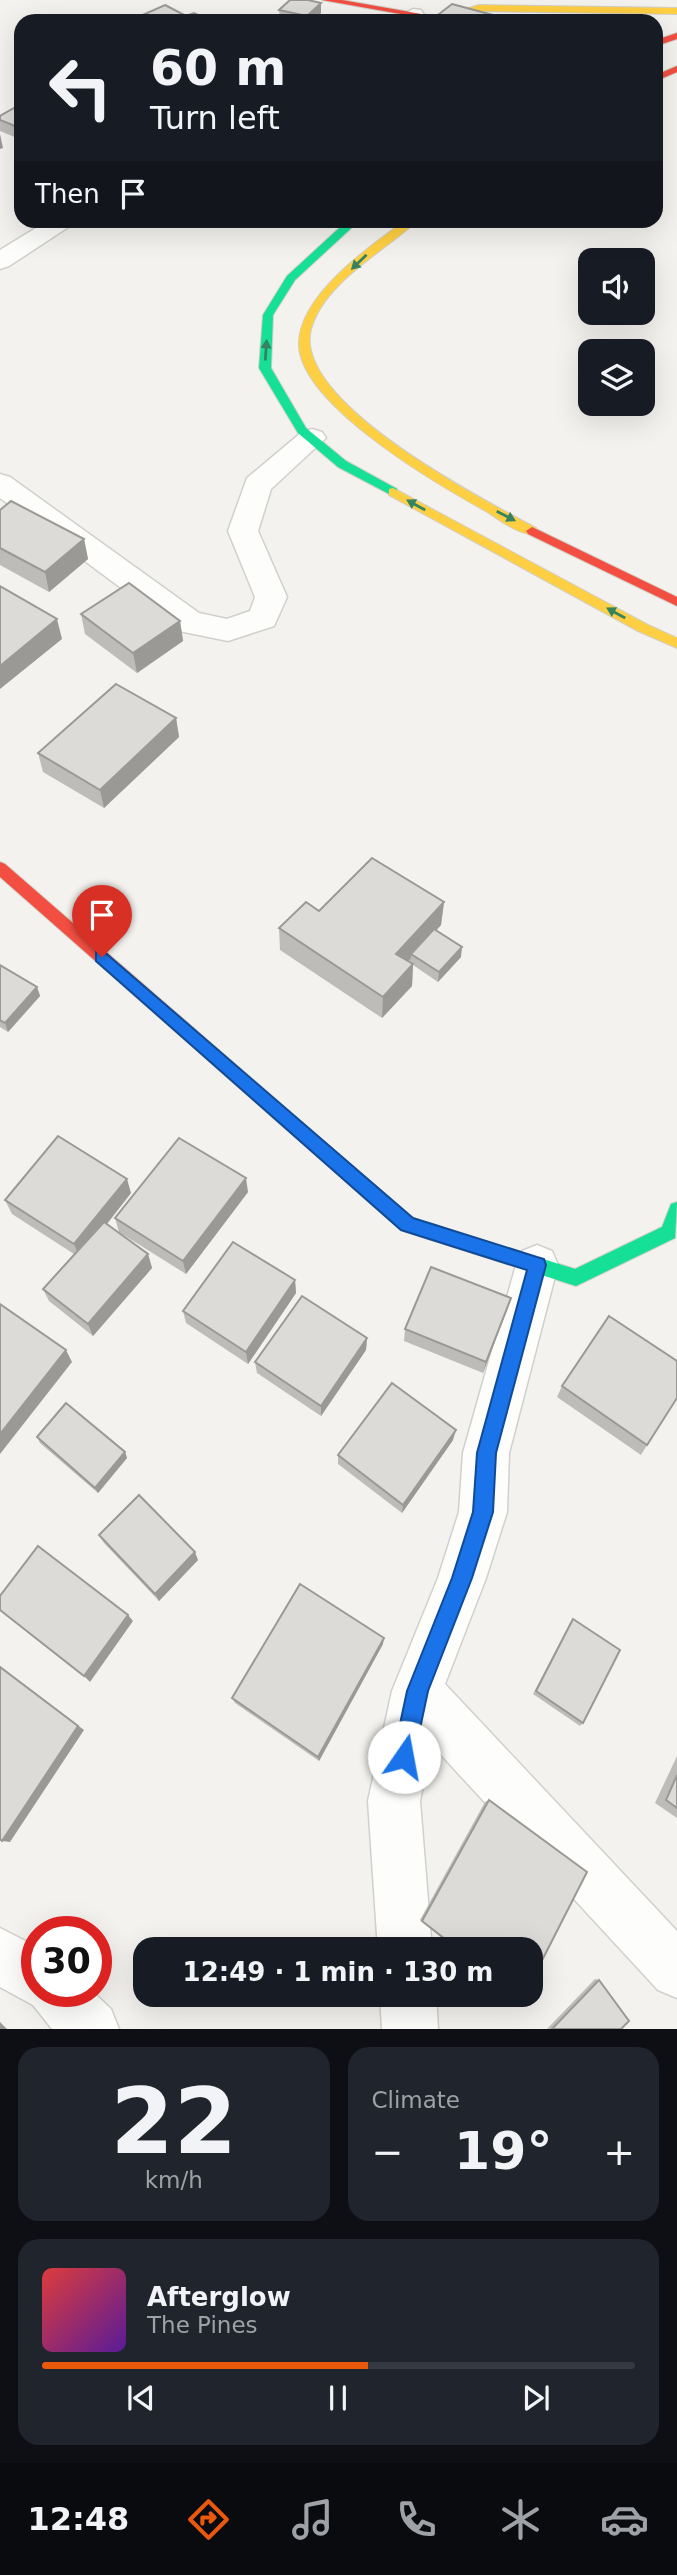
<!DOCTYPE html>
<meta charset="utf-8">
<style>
body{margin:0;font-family:"DejaVu Sans",sans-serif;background:#20242c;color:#f1f3f6;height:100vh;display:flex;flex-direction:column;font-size:26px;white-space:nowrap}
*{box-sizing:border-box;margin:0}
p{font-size:23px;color:#9ea1a6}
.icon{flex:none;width:38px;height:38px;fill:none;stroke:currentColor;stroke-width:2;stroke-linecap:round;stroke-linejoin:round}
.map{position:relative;height:2029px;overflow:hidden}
.drawer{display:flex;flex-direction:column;gap:18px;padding:18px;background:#0d0f14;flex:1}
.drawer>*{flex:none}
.top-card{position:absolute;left:14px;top:14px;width:649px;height:214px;border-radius:21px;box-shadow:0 7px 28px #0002;background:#171b24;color:#f1f3f6;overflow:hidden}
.controls{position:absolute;left:578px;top:248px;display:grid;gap:14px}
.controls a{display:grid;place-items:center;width:77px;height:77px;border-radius:14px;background:#171b24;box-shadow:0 7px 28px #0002;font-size:35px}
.speed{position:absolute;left:21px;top:1916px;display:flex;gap:14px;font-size:35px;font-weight:700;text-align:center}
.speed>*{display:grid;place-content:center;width:91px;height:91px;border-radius:50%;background:#171b24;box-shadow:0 7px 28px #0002;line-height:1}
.speed .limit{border:10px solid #d22;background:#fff;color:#111}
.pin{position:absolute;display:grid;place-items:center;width:60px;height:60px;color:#fff;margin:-72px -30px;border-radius:50% 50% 50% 0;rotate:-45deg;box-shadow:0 0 7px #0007}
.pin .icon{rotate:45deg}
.me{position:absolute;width:77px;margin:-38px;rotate:12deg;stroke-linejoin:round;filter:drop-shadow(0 0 5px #0008)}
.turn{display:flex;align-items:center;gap:24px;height:147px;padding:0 21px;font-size:32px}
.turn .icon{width:91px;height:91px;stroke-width:2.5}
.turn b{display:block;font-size:49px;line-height:60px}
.then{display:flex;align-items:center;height:66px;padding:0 21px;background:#0003;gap:14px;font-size:26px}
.big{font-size:52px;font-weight:700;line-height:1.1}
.drawer .card{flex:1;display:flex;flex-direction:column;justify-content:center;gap:10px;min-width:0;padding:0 24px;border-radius:21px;background:#20242c}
.drawer .dial{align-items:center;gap:0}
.dial b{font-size:91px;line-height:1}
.song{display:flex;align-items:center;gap:21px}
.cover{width:84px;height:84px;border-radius:10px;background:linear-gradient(135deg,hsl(0 70% 55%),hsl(270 70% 35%))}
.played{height:7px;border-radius:4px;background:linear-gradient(90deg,#ea580c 55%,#363941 55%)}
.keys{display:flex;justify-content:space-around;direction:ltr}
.heat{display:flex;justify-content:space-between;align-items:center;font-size:38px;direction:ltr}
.drawer .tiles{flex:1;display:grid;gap:18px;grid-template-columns:1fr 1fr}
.card:last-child{grid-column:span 2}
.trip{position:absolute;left:133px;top:1937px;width:410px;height:70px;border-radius:21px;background:#171b24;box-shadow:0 7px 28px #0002;font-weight:700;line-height:70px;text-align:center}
.dock{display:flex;height:112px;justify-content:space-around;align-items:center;background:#090b0e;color:#9ea1a6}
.dock .icon{width:49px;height:49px}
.dock .active{color:#ea580c}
.dock b{font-size:32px;color:#f1f3f6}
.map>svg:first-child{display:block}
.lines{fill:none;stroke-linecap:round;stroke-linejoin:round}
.street-casing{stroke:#d1d0cc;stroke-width:3}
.fast-casing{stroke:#d2cfc5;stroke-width:2}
.slow-casing{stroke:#d2cfc5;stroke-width:2}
.jam-casing{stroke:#d2cfc5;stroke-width:2}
.street{fill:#fdfdfc;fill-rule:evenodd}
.fast{fill:#16e098;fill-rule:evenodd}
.slow{fill:#ffcf43;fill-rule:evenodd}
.jam{fill:#f24e42;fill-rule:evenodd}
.wall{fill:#bebcb9}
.shaded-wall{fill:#9b9996}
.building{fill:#dddbd7;stroke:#9b9996;stroke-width:2}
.oneway{fill:#358360}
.route{fill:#1a73e8;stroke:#114b97;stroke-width:2}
</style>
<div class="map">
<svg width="677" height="2029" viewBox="0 0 677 2029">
<rect width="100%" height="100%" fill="#f3f2ee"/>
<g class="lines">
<g class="street-casing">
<g id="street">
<polygon points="413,9 421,10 424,15 421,20 392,21"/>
<polygon points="49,220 79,220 9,266 0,269 0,250"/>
<polygon points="312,429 322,432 326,438 271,489 258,531 287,597 274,626 228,641 179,631 0,498 0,474 10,477 199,613 227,619 250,611 255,597 228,531 247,478 302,432"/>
<polygon points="537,1245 552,1251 558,1265 509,1453 507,1512 486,1578 445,1684 677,1931 677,1998 658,1990 431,1744 420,1801 432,1950 378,1950 368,1801 392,1691 438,1578 459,1512 463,1453 516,1265 522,1251"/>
<polygon points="0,1928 37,1947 37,1992 93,1992 111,2009 119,2029 52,2029 33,2005 0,1987"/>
<polygon points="380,1995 436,1995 438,2029 382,2029"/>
</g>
</g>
<g class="fast-casing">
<g id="fast">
<polygon points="348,220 360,220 295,280 273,315 271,368 306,428 346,461 397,489 397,495 393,496 338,467 298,433 259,368 263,315 287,276"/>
<polygon points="677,1202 675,1238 576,1286 432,1240 426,1238 423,1232 426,1226 432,1224 575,1269 662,1227 671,1204"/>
</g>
</g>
<g class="slow-casing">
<g id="slow">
<polygon points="479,5 677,8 677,14 479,11 449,18 451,21 440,21 436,18"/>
<path d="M406,220H418C385,251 324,282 311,329C292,402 484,500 536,528V534C521,537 497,518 484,510C437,484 296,402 299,342C301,294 370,246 406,220Z"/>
<polygon points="393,488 648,625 677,638 677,648 638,631 389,495 389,489"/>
</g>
</g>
<g class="jam-casing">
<g id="jam">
<polygon points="322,0 342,0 444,18 440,21"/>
<polygon points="677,33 677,39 656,46 656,40"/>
<polygon points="677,66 677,72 656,81 656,75"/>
<polygon points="532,527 677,597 677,606 528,534 526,531"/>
<polygon points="0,862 5,864 412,1218 438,1226 441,1232 438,1238 432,1240 401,1230 0,877"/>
</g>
</g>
<use href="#street" class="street"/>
<use href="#fast" class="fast"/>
<use href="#slow" class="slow"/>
<use href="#jam" class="jam"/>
</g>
<g class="wall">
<polygon points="279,10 321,13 313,21 280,21"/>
<polygon points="21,104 21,147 18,146 17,138 0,131 0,116"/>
<polygon points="0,510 84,539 88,559 49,592 0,565"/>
<polygon points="81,614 180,621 183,641 137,673 85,634"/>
<polygon points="176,718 179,737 104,808 43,772 38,753"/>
<polygon points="444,902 441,925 436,931 461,957 438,982 413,965 412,986 382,1018 280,950 279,928 319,911"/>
<polygon points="0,965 37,987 40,996 8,1032 0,1027"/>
<polygon points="248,1192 186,1274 119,1232 115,1218"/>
<polygon points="131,1193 107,1224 148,1254 152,1268 93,1336 49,1301 43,1289 74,1254 12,1214 5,1200"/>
<polygon points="295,1280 296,1293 248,1364 186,1323 183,1311"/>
<polygon points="511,1298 507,1310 483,1373 404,1341 405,1329"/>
<polygon points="367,1338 366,1350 321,1416 257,1373 255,1362"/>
<polygon points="562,1386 647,1445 641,1455 557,1397"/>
<polygon points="37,1437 125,1452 127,1458 98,1493 40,1443"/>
<polygon points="453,1440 402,1513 338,1464 338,1455"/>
<polygon points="99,1535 198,1560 159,1601 104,1543"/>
<polygon points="573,1619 583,1723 580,1726 533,1694 570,1623"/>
<polygon points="383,1644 319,1761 235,1703 232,1698"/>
<polygon points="677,1756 677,1818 655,1803"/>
<polygon points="489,1800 530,1950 457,1950 420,1920 485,1802"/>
<polygon points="595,1979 599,1980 622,2028 624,2029 547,2029"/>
</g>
<g class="shaded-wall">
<polygon points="321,3 321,13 313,21 307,21 307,16"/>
<polygon points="0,134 3,148 0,149"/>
<polygon points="84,539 88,559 49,592 45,572"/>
<polygon points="57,619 62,639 0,689 0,666"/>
<polygon points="180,621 183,641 137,673 133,653"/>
<polygon points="176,718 179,737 104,808 100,790"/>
<polygon points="444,902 441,925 413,955 411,954 411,958 394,976 396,954"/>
<polygon points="462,947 461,957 438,982 439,972"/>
<polygon points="413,964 412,986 382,1018 383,997"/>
<polygon points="37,987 40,996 8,1032 5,1023"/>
<polygon points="246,1178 248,1192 186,1274 183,1261"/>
<polygon points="127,1179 131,1193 80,1258 74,1244"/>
<polygon points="148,1254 152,1268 93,1336 88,1324"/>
<polygon points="295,1280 296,1293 248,1364 246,1352"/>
<polygon points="511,1298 507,1310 483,1373 486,1362"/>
<polygon points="367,1338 366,1350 321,1416 321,1406"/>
<polygon points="66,1350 72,1362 0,1454 0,1434"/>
<polygon points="456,1430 453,1440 402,1513 403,1505"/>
<polygon points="125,1452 127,1458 98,1493 95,1488"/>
<polygon points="195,1552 198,1560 159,1601 155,1594"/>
<polygon points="128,1615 133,1621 90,1682 84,1676"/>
<polygon points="384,1638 383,1644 319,1761 318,1757"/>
<polygon points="0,1666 84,1730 10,1842 2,1841"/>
<polygon points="0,2022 7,2029 0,2029"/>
</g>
<g class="building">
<polygon points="290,0 308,0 321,3 307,16 279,10"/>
<polygon points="452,4 515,21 430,21"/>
<polygon points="165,5 186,16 194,13 211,21 129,21"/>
<polygon points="21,104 21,122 15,126 0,120 0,116"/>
<polygon points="21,122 21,128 15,126"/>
<polygon points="11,501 84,539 45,572 0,548 0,510"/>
<polygon points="129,583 180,621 133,653 81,614"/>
<polygon points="0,586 57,619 0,666"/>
<polygon points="116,684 176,718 100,790 38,753"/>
<polygon points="372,858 444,902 396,954 413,964 383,997 279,928 306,902 319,911"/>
<polygon points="434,929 462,947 439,972 411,954"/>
<polygon points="0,965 37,987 5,1023 0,1020"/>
<polygon points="58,1136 127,1179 74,1244 5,1200"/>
<polygon points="179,1138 246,1178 183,1261 115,1218"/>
<polygon points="104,1222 148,1254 88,1324 43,1289"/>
<polygon points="233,1242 295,1280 246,1352 183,1311"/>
<polygon points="431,1267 511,1298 486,1362 405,1329"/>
<polygon points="302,1296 367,1338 321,1406 255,1362"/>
<polygon points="0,1304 66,1350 0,1434"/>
<polygon points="609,1316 677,1361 677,1398 647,1445 562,1386"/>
<polygon points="392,1383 456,1430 403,1505 338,1455"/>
<polygon points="66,1403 125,1452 95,1488 37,1437"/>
<polygon points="139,1495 195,1552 155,1594 99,1535"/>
<polygon points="38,1546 128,1615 84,1676 0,1610 0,1596"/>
<polygon points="300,1584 384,1638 318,1757 232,1698"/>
<polygon points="573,1619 620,1650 583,1723 536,1691"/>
<polygon points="0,1667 78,1726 2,1841 0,1839"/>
<polygon points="677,1775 677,1808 666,1800"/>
<polygon points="489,1800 587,1872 530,1984 530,1950 459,1950 422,1921"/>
<polygon points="599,1980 629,2021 621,2029 552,2029"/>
<polygon points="517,1995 525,1995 523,1999"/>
</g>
<defs><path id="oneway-solid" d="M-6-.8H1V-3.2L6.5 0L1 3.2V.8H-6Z" transform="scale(1.75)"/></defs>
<g class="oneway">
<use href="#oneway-solid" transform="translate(359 262) rotate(136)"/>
<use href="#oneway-solid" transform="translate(266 350) rotate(-86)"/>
<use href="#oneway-solid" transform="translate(416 505) rotate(-151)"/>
<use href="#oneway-solid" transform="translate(506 516) rotate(27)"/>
<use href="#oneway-solid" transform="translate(616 613) rotate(-151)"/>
</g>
<polygon class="route" points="102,950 413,1218 537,1257 544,1259 546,1265 496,1453 493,1512 472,1578 428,1691 414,1757 411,1765 404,1768 396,1765 393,1757 407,1691 452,1578 473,1512 477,1453 527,1270 401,1230 96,961 96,952"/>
</svg>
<div class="controls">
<a><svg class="icon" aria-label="sound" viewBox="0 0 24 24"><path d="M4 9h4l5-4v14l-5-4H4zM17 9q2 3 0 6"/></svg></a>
<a><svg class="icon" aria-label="layers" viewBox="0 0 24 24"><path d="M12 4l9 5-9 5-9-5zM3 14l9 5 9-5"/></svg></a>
</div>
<div class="speed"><div class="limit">30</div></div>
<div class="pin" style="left:102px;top:957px;background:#d93025"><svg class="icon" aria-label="arrive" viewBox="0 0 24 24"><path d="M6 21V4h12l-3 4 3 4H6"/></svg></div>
<svg class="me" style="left:404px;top:1757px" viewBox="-20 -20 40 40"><circle r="19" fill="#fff"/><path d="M0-13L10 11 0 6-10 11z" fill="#1a73e8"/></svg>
<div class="trip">12:49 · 1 min · 130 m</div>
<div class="top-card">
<div class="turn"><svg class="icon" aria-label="left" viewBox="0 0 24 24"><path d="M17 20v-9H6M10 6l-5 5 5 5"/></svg><div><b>60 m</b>Turn left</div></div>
<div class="then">Then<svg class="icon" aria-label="arrive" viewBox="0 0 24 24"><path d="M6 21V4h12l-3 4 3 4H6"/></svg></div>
</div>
</div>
<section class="drawer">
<div class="tiles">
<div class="card dial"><b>22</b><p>km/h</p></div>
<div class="card"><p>Climate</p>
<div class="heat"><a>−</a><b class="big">19°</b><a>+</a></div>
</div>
<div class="card">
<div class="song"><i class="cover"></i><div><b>Afterglow</b><p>The Pines</p></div></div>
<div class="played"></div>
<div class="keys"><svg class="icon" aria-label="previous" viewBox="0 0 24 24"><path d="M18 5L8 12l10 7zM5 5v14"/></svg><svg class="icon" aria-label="pause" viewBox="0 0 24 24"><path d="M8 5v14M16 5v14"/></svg><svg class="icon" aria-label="next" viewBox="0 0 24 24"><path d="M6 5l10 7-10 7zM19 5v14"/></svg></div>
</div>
</div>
</section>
<nav class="dock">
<b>12:48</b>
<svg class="icon active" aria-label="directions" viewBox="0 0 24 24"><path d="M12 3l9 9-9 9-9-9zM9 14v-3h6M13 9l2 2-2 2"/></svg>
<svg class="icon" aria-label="music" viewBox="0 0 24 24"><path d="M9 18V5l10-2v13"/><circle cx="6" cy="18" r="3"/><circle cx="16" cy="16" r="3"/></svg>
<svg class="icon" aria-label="phone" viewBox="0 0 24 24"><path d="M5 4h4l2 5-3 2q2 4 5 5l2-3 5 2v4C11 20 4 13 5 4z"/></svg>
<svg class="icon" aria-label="climate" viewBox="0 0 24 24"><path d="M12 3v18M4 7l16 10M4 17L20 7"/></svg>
<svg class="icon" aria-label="car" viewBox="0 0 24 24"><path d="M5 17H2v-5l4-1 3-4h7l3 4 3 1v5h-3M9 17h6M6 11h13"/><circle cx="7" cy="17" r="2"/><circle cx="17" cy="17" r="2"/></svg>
</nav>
